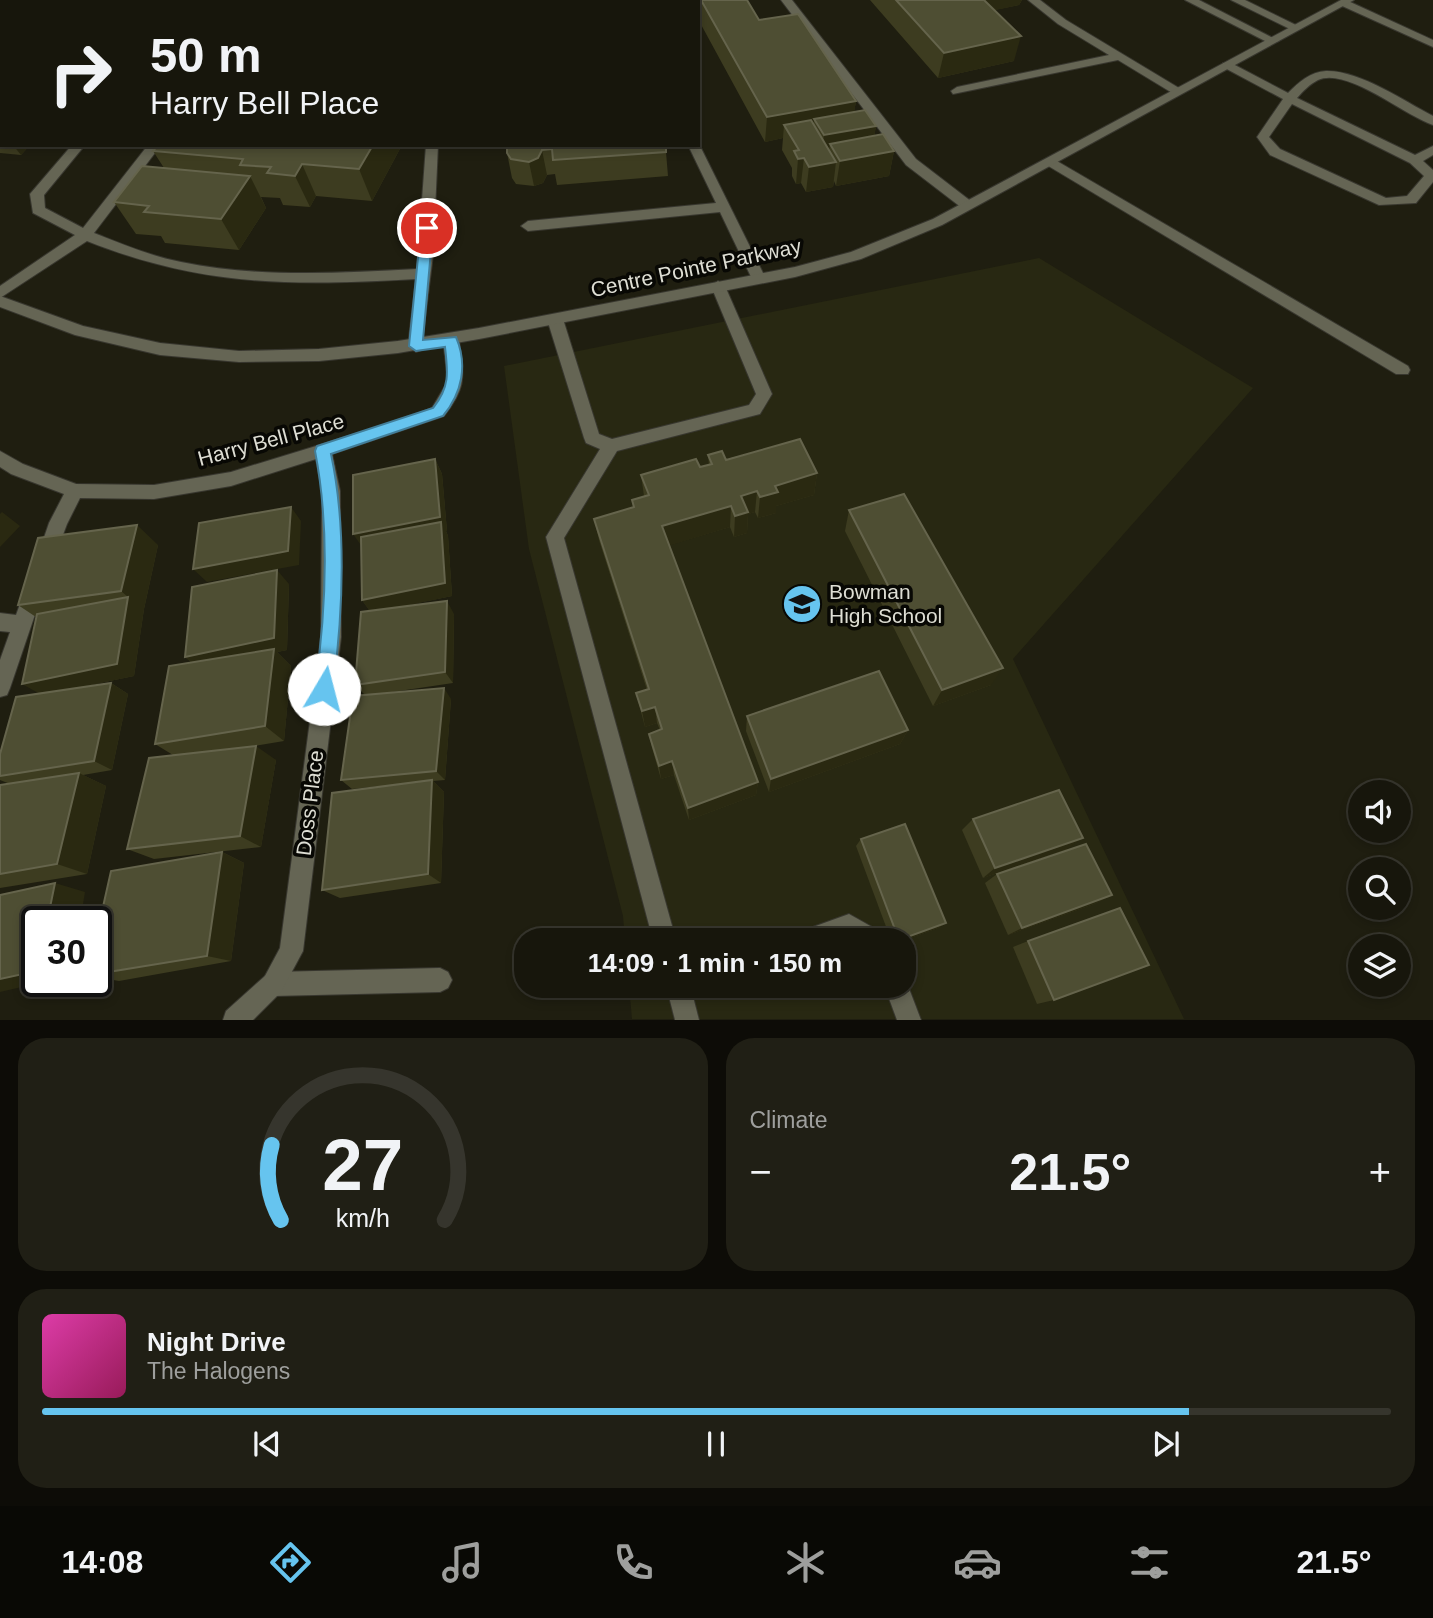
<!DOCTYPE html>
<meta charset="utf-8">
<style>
body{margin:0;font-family:Arial,sans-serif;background:#201f15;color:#f1f3f6;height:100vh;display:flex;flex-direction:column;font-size:26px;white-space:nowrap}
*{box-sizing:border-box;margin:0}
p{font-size:23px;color:#9e9f9d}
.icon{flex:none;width:38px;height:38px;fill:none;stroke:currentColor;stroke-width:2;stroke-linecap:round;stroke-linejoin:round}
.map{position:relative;height:1020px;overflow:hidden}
.side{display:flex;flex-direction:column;gap:18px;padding:18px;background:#0d0c07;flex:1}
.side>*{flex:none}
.hud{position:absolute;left:0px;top:0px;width:700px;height:147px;box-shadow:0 4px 10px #0003,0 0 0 2px #36352d;background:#17160c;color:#f1f3f6;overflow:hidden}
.fabs{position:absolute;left:1348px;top:780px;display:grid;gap:14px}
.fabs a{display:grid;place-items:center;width:63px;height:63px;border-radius:50%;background:#17160c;box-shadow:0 4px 10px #0003,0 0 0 2px #36352d;font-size:35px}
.speed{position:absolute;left:21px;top:906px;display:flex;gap:14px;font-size:35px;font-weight:700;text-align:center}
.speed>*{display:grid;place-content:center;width:91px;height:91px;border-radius:50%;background:#17160c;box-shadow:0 4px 10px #0003,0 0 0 2px #36352d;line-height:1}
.speed .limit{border:4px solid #111;border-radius:10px;background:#fff;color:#111}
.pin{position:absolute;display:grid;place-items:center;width:60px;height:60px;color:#fff;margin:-30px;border:4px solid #fff;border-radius:50%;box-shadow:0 2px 7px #0007}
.me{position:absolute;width:77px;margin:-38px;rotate:8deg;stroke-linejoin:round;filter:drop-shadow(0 0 5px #0008)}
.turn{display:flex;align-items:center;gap:24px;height:147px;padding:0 35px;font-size:32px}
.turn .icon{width:91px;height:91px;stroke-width:2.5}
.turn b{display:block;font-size:49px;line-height:60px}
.big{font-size:52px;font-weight:700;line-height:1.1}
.side .widget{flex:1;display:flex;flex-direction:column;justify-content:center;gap:10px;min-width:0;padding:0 24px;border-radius:28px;background:#201f15}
.side .dial{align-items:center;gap:0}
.dial svg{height:182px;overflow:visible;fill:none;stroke:#36352d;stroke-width:7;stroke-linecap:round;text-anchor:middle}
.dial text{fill:#f1f3f6;stroke:none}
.song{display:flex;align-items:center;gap:21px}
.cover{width:84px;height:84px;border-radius:10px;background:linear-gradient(135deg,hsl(320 70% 55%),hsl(330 70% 35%))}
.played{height:7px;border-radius:4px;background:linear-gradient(90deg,#66c4ef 85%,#36352d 85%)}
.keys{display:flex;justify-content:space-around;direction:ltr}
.heat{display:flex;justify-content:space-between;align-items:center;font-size:38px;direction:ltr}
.side .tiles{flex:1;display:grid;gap:18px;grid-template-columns:1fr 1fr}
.widget:last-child{grid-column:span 2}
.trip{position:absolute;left:514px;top:928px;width:402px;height:70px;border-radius:28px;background:#17160c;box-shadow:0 4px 10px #0003,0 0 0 2px #36352d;font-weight:700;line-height:70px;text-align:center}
.tabs{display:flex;height:112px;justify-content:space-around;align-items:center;background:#090905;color:#9e9f9d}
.tabs .icon{width:49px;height:49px}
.tabs .active{color:#66c4ef}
.tabs b{font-size:32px;color:#f1f3f6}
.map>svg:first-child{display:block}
.built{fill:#282812}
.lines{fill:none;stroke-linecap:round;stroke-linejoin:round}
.service-casing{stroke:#38372f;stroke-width:2}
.minor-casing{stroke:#38372f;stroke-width:2}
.tertiary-casing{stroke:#38372f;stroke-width:2}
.service{fill:#656554;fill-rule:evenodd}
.minor{fill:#656554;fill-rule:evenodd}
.tertiary{fill:#656554;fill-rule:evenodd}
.wall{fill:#3d3c20}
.shaded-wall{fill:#2a2911}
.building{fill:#4e4e33;stroke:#65644c;stroke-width:2}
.route{fill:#66c4ef;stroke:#427f9b;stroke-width:2}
.labels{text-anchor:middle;stroke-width:7;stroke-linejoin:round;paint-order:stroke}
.street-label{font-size:21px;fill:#deded4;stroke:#080804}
.poi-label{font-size:21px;fill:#deded4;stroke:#080804;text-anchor:start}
</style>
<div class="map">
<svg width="1433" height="1020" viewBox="0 0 1433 1020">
<rect width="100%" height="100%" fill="#1f1e10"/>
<polygon class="built" points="1039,258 1253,388 1013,659 1184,1019 632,1019 629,985 905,985 905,940 625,940 623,916 529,549 504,366"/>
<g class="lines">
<g class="service-casing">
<g id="service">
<rect x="84" y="0" width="10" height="2"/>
<polygon points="781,0 792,0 916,159 972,202 972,208 962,208 906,165"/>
<polygon points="1028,0 1040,0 1066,20 1184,91 1174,94 1118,60 953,94 951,91 957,87 1109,55 1058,24"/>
<polygon points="1185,0 1199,0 1279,41 1269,43"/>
<polygon points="1231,0 1245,0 1302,28 1292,30"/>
<path d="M1223,63H1231L1288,93C1299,82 1310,72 1326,71C1359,70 1404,101 1433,116V125C1405,116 1347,67 1318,80C1310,84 1303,91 1297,98L1415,155L1433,146V155L1423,161L1433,170V182L1416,203L1379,205L1270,155L1257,137L1283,99L1223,67ZM1292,104L1410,163L1424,176L1407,196L1386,198L1280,149L1269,137Z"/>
<polygon points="698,142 765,277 763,281 753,281 720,212 528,231 521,226 528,221 716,203 688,145 698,145"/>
<path d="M72,145H85L44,195L45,208L83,228L148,145H161L94,233C122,244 150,256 181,262C258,278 338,273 417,269L426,145H438L433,255L421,350L416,352L408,346L416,279C293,286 203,287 87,241L0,298V286L75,235L33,213L30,194Z"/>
<polygon points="1050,157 1408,366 1410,370 1408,374 1396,374 1045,164 1044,161"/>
<polygon points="718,281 725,286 772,394 760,414 617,451 564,538 676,940 653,940 546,537 600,449 586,443 584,438 547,319 555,314 563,319 599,434 612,439 749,405 756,394 711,286"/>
<polygon points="849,914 881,932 884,940 851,940 847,937 840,940 796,940 799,932"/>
<polygon points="440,968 448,972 452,980 448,988 440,992 273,996 265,992 261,984 265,976 273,972"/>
<polygon points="905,978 921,1020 897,1020 884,985 905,985"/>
<polygon points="666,985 690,985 699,1020 675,1020"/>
</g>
</g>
<g class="minor-casing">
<g id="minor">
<polygon points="1340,1 1348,1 1433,40 1433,47 1340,5"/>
<path d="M451,334L459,340C463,377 468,385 444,416L332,454L340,491L341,637L303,951L281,992L253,1020H223L226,1011L265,976L280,948L321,637L322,491L316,459L231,486L154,499L80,498L67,524L52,564L46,566L40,564L37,558L49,523L64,494L11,474L0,467V451L23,464L76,484L154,485L231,472L401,420L432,408L448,381L443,340Z"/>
<polygon points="34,583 41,585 43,591 10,688 7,695 0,697 0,660 10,632 0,631 0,613 16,615 27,585"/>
</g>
</g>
<g class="tertiary-casing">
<polygon id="tertiary" points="1341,0 1354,0 942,225 861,259 795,277 479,339 398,353 319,361 239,362 160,355 75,335 0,307 0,296 83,326 160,343 239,351 319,349 398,341 479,328 795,267 851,252 933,219"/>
</g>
<use href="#service" class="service"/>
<use href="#minor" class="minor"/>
<use href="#tertiary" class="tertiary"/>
</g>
<g class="wall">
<polygon points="0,0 75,0 2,2 2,145 30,145 21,155 0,153"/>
<polygon points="691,0 747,0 759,20 856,101 854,112 876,126 874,136 894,151 889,176 836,186 834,181 833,187 806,192 801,183 796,184 792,176 792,168 782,150 783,138 765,142 698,19 698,2 691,2"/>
<polygon points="870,0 1022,0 1019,5 994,10 1014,61 938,78"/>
<polygon points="158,145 402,145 372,201 316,196 310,207 283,205 280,198 261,197 266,208 239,250 165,243 161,236 136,234 114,202 164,168 153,151"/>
<polygon points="507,145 666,152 668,176 557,185 555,174 547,175 543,183 534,186 516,184 512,178 507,153"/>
<polygon points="708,455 726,460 817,473 814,495 776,506 776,513 758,518 755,512 748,514 747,533 734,537 730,527 669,545 758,782 756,795 689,820 674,775 661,779 652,748 649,734 660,730 657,723 645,727 636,693 647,690 599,540 594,519 633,508 632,500 644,496 641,475 700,467 709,465"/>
<polygon points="435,459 442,474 447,531 446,531 448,536 452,596 397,607 454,614 453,683 379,694 451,699 445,780 433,781 444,792 441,883 340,898 322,890 381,786 352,789 341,780 365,695 355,685 370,611 362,600 361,546"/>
<polygon points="849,510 991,685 933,706 845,531"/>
<polygon points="158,545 144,609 134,676 70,689 111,683 128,694 112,770 83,775 106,786 87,874 0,888 0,785 10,784 0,780 0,776 40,694 36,617 18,605"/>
<polygon points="289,584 287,650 277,652 291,666 284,741 241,748 276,760 261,847 154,859 127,849 173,755 155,744 191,662 185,657"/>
<polygon points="747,716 908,730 900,744 769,792 746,731"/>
<polygon points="973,819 1067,849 983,878 962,830"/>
<polygon points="861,839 946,923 938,928 905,940 891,940 856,846"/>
<polygon points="222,852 244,863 231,961 119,981 96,977 96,938"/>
<polygon points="997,874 1112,895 1094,904 1008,935 985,883"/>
<polygon points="1028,941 1054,1000 1037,1004 1013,947"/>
</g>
<g class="shaded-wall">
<polygon points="53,0 75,0 74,2 54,2"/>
<polygon points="972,0 1022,0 1019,5 968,16"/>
<polygon points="1021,36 1014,61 938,78 944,53"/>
<polygon points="2,57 2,99 0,101 0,59"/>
<polygon points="856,101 852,126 814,119 813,133 784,125 783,138 765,142 767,117"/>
<polygon points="876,126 872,151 830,144 828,159 821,160 824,135"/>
<polygon points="13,145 30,145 21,155"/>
<polygon points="373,145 402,145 372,201 359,169"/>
<polygon points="542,150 547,175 543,183 534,186 529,162"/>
<polygon points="894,151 889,176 836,186 840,161"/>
<polygon points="804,158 801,183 796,184 798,159"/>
<polygon points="836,162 833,187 806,192 809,167"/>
<polygon points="302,164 316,196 310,207 295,176"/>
<polygon points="250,176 266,208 239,250 221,219"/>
<polygon points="435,459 442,474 447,531 446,531 448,536 452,596 371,613 362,600 363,548 353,534"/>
<polygon points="817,473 814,495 776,506 776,513 758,518 760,497 775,486"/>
<polygon points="757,491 755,512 748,514 747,533 734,537 735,516 741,496"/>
<polygon points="731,506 730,527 664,547 662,526"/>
<polygon points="291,507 301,521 299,565 207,582 193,569"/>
<polygon points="2,512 20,526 0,547 0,514"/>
<polygon points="137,525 158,545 144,609 134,676 42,695 22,684 128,597 121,591"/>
<polygon points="277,570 289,584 287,650 277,652 291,666 284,741 265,726 185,657"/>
<polygon points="447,601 454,614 453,683 445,672"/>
<polygon points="1003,668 991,685 933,706 942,690"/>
<polygon points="111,683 128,694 112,770 94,761"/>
<polygon points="444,688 451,699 445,780 436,771"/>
<polygon points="655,707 657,723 645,727 642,711"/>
<polygon points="908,730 900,744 769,792 771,779"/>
<polygon points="256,746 276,760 261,847 240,836"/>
<polygon points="672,761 674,775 661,779 659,766"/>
<polygon points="79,773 106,786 87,874 57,864"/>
<polygon points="432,780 444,792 441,883 428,874"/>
<polygon points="758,782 756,795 689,820 688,808"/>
<polygon points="1083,838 1067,849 983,878 995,868"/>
<polygon points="222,852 244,863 231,961 207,956"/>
<polygon points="55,883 85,892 80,922 47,922"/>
<polygon points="1112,895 1094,904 1008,935 1022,928"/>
<polygon points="946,923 938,928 905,940 899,940"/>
<polygon points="37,971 37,982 43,982 0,992 0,979"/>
</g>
<g class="building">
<polygon points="0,0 43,0 58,1 2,2 2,9 0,9"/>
<polygon points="701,0 747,0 759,20 798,14 856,101 767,117"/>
<polygon points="896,0 984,0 1021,36 944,53"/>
<polygon points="0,21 2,21 2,34 0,33"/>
<polygon points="0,45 2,45 2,57 0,59"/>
<polygon points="2,94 2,130 0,130 0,95"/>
<polygon points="865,110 876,126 824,135 814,119"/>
<polygon points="811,120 836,162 809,167 804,158 798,159 794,151 799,150 784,125"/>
<polygon points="883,134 894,151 840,161 830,144"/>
<polygon points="158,145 373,145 359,169 302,164 295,176 267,173 271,167 240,165 243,159 153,151"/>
<polygon points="507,145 666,145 666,152 553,160 552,149 542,150 538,158 529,162 511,159 507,153"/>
<polygon points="142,166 250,176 221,219 144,212 149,206 114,202"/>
<polygon points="800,439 817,473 775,486 778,492 760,497 757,491 741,496 748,512 735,516 731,506 662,526 758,782 688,808 672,761 659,766 649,734 662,729 655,707 642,711 636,693 649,689 594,519 634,507 632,500 649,495 641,475 696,459 700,467 712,464 708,455 722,451 726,460"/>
<polygon points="435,459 440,517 353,534 353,475"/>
<polygon points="904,494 1003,668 942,690 849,510"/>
<polygon points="291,507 288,551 193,569 199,523"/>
<polygon points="441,522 445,583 362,600 361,537"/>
<polygon points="137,525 121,591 18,605 38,538"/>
<polygon points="277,570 274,638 185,657 192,587"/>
<polygon points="128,597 117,664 22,684 37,614"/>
<polygon points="447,601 445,672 355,685 361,612"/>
<polygon points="274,649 265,726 155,744 169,666"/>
<polygon points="879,671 908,730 771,779 747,716"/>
<polygon points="111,683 94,761 0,776 0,754 16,697"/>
<polygon points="444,688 436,771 341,780 353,696"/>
<polygon points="256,746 240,836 127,849 149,758"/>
<polygon points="79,773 57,864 0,874 0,785"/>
<polygon points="432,780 428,874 322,890 332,793"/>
<polygon points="1059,790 1083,838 995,868 973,819"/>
<polygon points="905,824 946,923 899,940 861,839"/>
<polygon points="1086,844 1112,895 1022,928 997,874"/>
<polygon points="222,852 207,956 96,974 96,938 111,871"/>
<polygon points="55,883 47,922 37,922 37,971 0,979 0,895"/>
<polygon points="1120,908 1149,965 1054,1000 1028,941"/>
</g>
<path class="route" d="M427,223L433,228L423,340L456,337C468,365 462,393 443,416L331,454C347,529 343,613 333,689L331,695L324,698L318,695L315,689C326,612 330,528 315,451L317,446L433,408C450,387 448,372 445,347L416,351L409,346L421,228Z"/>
<defs>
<g id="school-disc" transform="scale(2.0125)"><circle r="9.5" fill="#66c4ef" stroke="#080804"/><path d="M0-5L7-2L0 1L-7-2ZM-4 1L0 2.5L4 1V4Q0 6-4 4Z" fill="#111"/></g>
</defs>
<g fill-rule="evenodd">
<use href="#school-disc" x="802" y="604"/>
</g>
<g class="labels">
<g class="street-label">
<text transform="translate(696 268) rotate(-12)" y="7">Centre Pointe Parkway</text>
<text transform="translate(271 440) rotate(-15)" y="7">Harry Bell Place</text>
<text transform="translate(310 803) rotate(-83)" y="7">Doss Place</text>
</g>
<g class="poi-label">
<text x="829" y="599">Bowman<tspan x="829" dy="24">High School</tspan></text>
</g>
</g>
</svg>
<div class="fabs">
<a><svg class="icon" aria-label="sound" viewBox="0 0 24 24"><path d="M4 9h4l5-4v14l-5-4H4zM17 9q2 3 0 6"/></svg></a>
<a><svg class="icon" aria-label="search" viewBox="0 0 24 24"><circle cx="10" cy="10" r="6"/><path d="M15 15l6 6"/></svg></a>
<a><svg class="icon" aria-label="layers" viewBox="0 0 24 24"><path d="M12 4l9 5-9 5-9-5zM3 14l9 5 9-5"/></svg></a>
</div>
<div class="speed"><div class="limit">30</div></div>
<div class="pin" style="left:427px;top:228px;background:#d93025"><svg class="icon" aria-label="arrive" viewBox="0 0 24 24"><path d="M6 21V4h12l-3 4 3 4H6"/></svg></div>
<svg class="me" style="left:324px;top:689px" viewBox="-20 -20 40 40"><circle r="19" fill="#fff"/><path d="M0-13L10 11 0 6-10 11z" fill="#66c4ef"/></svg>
<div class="trip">14:09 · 1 min · 150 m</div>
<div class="hud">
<div class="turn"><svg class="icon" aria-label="right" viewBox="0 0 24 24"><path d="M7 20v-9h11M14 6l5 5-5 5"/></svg><div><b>50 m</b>Harry Bell Place</div></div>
</div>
</div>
<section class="side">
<div class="tiles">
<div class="widget dial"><svg viewBox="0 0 100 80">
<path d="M14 69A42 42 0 1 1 86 69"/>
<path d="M14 69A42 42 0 0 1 10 36" stroke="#66c4ef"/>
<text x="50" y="56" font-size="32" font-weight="700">27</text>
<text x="50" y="72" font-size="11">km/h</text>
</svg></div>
<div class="widget"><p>Climate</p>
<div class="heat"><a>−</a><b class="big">21.5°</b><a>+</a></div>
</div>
<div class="widget">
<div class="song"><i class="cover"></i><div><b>Night Drive</b><p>The Halogens</p></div></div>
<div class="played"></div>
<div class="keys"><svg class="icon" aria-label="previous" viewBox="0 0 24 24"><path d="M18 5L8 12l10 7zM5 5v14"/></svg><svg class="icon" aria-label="pause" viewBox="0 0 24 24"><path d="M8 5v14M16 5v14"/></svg><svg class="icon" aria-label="next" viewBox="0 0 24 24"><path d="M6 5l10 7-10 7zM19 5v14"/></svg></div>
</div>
</div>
</section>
<nav class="tabs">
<b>14:08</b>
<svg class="icon active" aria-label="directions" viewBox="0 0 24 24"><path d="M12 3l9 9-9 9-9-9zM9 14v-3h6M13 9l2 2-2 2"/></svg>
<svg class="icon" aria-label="music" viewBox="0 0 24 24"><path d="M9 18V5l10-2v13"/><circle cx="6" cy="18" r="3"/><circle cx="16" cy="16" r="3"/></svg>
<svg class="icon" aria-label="phone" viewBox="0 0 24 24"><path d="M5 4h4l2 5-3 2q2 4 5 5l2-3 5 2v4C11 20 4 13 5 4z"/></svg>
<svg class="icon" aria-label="climate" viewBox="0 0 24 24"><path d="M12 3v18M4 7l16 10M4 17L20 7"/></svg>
<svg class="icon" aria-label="car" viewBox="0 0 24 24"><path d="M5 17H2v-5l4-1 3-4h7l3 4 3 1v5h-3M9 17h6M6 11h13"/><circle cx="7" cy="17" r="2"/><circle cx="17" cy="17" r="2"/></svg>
<svg class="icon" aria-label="filters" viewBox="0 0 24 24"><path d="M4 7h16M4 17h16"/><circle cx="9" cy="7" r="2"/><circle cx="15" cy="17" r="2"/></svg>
<b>21.5°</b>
</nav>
